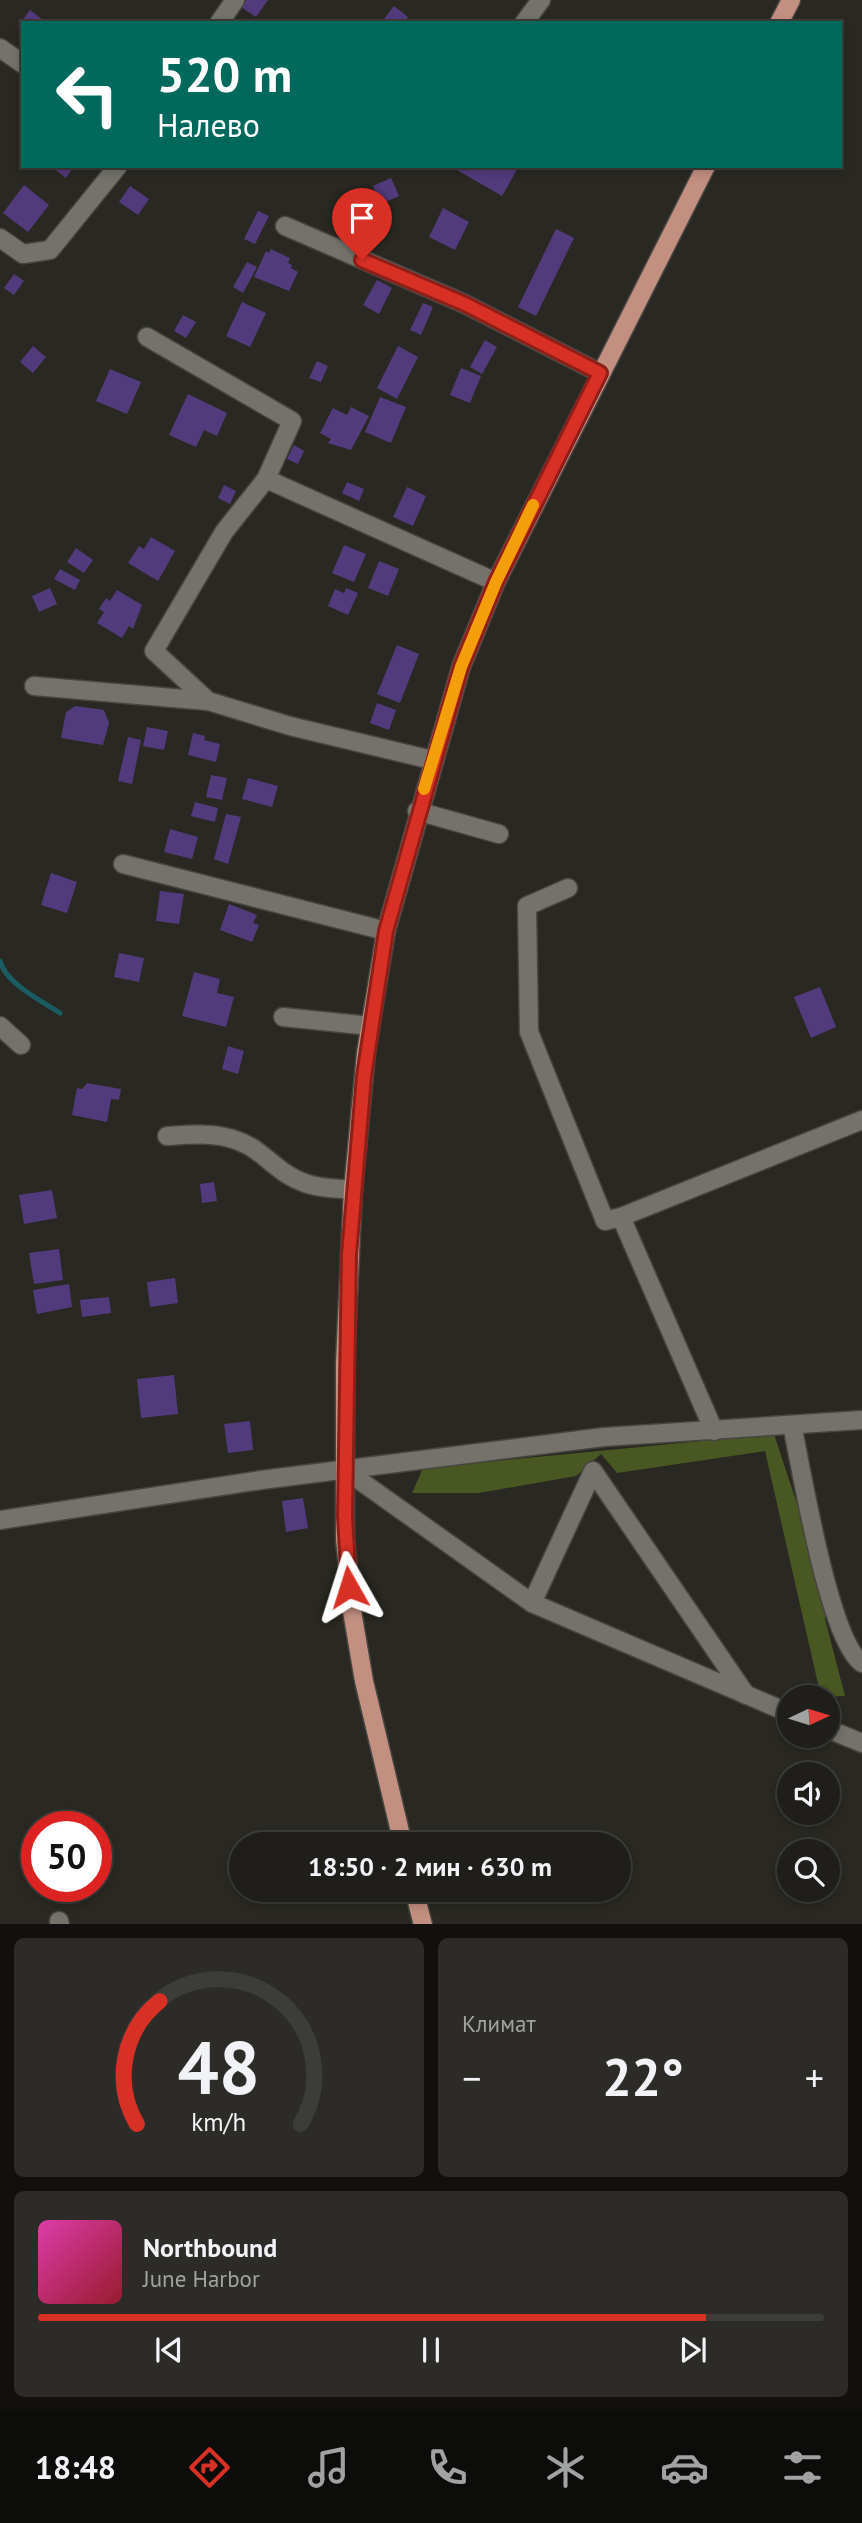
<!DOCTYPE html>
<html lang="ru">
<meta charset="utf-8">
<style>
body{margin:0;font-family:"PT Sans",sans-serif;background:#2c2b27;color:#f1f3f6;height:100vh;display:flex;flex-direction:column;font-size:26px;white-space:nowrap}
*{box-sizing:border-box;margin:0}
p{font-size:23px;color:#a1a2a2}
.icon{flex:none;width:38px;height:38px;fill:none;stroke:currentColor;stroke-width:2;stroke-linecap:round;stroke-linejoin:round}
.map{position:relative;height:1924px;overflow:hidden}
.details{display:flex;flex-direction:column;gap:14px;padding:14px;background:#11100e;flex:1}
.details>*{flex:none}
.banner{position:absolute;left:21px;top:21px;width:821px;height:147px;border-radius:0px;box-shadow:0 4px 10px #0003,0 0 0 2px #3c3c39;background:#00695c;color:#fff;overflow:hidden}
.needle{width:46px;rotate:86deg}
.tools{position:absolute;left:777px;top:1685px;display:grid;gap:14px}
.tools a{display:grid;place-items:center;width:63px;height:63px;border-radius:50%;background:#1f1e1a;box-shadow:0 4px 10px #0003,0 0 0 2px #3c3c39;font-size:35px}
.speed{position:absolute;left:21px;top:1811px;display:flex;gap:14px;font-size:35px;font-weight:700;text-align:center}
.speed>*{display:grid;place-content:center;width:91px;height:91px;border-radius:50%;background:#1f1e1a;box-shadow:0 4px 10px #0003,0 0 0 2px #3c3c39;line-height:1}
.speed .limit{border:10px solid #d22;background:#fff;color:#111}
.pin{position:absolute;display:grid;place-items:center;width:60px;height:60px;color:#fff;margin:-72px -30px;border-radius:50% 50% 50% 0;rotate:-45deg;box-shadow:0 0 7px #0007}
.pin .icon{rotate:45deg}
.me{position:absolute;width:77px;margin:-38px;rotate:354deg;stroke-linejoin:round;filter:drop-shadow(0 0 5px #0008)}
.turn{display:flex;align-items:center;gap:24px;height:147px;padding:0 21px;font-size:32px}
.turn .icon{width:91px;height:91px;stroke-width:2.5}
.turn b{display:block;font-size:49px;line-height:60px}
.big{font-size:52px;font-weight:700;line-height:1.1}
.details .card{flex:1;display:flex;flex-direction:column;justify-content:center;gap:10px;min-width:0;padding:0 24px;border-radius:10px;background:#2c2b27}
.details .dial{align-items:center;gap:0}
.dial svg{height:182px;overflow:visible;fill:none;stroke:#3c3c39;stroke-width:7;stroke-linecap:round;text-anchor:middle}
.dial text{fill:#f1f3f6;stroke:none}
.song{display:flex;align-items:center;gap:21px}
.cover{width:84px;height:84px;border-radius:10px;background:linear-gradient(135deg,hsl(320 70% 55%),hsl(350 70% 35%))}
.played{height:7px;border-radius:4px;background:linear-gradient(90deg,#d93025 85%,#3c3c39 85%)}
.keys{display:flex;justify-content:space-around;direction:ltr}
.heat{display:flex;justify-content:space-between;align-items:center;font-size:38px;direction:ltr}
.details .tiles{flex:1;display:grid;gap:14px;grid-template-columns:1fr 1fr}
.card:last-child{grid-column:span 2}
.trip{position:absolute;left:229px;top:1832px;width:402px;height:70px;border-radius:35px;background:#1f1e1a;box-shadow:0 4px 10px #0003,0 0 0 2px #3c3c39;font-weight:700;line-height:70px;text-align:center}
.tab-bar{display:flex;height:112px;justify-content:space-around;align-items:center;background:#0c0c0a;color:#a1a2a2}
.tab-bar .icon{width:49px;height:49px}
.tab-bar .current{color:#d93025}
.tab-bar b{font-size:32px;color:#f1f3f6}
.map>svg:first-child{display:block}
.green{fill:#495722}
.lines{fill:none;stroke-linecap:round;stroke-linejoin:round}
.stream{stroke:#195c61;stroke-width:5}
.building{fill:#523b7d}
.minor-casing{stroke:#464540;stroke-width:21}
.major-casing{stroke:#464540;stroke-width:21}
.minor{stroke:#74726b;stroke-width:18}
.major{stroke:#c38f81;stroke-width:18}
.route-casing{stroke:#8d1f18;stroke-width:18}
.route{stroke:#d93025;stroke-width:12}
.slow{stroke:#f59e0b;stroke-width:12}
</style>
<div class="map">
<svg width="862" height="1925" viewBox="0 0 862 1925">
<rect width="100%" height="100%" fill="#292822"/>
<polygon class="green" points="774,1434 825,1589 825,1619 845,1696 821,1697 765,1451 617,1473 601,1454 576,1476 479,1493 412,1493 423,1468"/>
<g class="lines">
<path class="stream" d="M0,961C6,984 42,1001 60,1013"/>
</g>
<g class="building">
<polygon points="246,0 268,0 256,17 241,7"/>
<polygon points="394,6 408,17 404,23 389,23 384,19"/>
<polygon points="30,10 47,23 23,23 23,30 18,26"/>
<polygon points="50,166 74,166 66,178"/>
<polygon points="459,166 519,166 502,196 457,170"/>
<polygon points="391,178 399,196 381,204 373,186"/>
<polygon points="24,185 49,205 28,232 3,213"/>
<polygon points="130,186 149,199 138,215 119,202"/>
<polygon points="443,208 469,222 455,250 429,237"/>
<polygon points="258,211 269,216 255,244 244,239"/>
<polygon points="556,229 574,238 536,316 518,307"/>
<polygon points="271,249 290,258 288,263 292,265 291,268 298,272 289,291 254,277 266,251 269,253"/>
<polygon points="247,262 257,267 243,293 233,287"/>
<polygon points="14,274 24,281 14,295 4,288"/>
<polygon points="377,280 392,288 379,314 363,305"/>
<polygon points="242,302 266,313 250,347 226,336"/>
<polygon points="423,303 433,307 421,335 410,330"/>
<polygon points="183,315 196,322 186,338 174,331"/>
<polygon points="485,340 497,347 482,374 470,367"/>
<polygon points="33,346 46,357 33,373 20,362"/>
<polygon points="398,346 418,357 397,399 377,388"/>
<polygon points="317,361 328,366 321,382 309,378"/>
<polygon points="461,368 481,376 470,403 450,395"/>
<polygon points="110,369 141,382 127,414 96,401"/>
<polygon points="188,394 227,413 217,436 204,430 196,447 169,435"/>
<polygon points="380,397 406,407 391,443 365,432"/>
<polygon points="351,407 369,416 351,450 328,443 331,439 320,433 333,408 347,415"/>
<polygon points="294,445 304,451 298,464 287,459"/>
<polygon points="347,482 364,489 359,501 342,493"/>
<polygon points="224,485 236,491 230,504 218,498"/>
<polygon points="407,487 426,496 413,526 393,517"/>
<polygon points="151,537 175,551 158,581 128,563 139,546 144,549"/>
<polygon points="344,545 366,554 354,582 332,573"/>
<polygon points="76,548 93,560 84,573 67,562"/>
<polygon points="379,561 399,569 388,596 368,588"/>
<polygon points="60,569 80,580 75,590 54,579"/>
<polygon points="50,588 57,604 39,612 32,596"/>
<polygon points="346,588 358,593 348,615 328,606 335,589 344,593"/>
<polygon points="117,590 142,605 133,629 129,626 122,638 97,623 104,612 99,609 106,598 110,601"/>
<polygon points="397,645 419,654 400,703 377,694"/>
<polygon points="377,703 396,710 389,730 370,723"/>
<polygon points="75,706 104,710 109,723 103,745 61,738 66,712"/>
<polygon points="147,727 168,731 164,750 143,746"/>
<polygon points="193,733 205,736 204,740 220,744 216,762 188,755"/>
<polygon points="128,737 141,740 132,784 118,781"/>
<polygon points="211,775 227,778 222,800 206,797"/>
<polygon points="248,778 278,786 272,807 242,799"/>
<polygon points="195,802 218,808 215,822 191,816"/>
<polygon points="226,814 241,817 228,864 214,859"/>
<polygon points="170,829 198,837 192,859 164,852"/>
<polygon points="51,873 77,882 67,913 41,905"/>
<polygon points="160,891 184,894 179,924 156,921"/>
<polygon points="229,904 257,915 253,923 259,925 252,942 220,930"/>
<polygon points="119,953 144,958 139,982 114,977"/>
<polygon points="194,972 220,979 217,993 234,997 226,1027 182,1016"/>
<polygon points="820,987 836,1027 811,1038 794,997"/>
<polygon points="228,1046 244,1051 238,1074 222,1069"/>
<polygon points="87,1083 121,1089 119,1100 111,1099 107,1122 72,1115 77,1088 82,1089"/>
<polygon points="214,1182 217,1201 202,1203 200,1184"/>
<polygon points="52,1190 57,1218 24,1224 19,1195"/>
<polygon points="59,1249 63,1280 34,1284 29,1253"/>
<polygon points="175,1278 178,1303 150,1307 147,1282"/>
<polygon points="69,1284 72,1307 37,1314 33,1290"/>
<polygon points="109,1297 111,1313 82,1317 80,1300"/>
<polygon points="174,1375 178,1414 141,1418 137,1379"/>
<polygon points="250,1421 253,1450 228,1453 224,1424"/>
<polygon points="303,1498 308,1528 286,1532 282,1501"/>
</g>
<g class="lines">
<g class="minor-casing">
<g id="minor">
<polyline points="219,23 235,0"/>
<polyline points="524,23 541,0"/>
<polyline points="0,48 23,64"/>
<polyline points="285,226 465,304 600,373"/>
<polyline points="0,238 23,254 50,250 118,166"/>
<polyline points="147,337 292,421 266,479 496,582"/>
<polyline points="266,479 224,532 154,651 208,701 290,726 432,760"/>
<polyline points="34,686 208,701"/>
<polyline points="417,811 499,834"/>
<polyline points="123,864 386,931"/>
<polyline points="568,888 527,906 529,1032 605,1221 621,1217"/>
<polyline points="283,1017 370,1026"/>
<polyline points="0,1026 21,1045"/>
<path d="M167,1136C196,1134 224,1131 251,1147C270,1159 283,1176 305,1183C319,1189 338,1188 353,1190"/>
<path d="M792,1425C802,1471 829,1641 862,1663"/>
<polyline points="714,1431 621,1217 862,1120"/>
<polyline points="345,1470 532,1603 789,1713"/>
<polyline points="0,1520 261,1480 604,1437 862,1420"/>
<polyline points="532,1603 593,1471 746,1695"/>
<polyline points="828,1729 862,1743"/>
<polyline points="59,1921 60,1925"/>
</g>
</g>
<g class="major-casing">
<g id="major">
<polyline points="779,23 791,0"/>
<polyline points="403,1844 364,1681 352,1611 345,1539 345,1363 353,1190 366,1053 386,931 461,667 496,582 706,166"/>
<polyline points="414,1890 423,1925"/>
</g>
</g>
<use href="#minor" class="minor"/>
<use href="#major" class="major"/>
</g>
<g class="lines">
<g class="route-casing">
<polyline id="route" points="349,1587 345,1516 349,1255 364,1076 386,931 461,667 496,582 600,373 465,304 362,260"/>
</g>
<use href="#route" class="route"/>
<polyline class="slow" points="424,789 461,667 496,582 533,505"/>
</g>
</svg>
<div class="tools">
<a><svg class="needle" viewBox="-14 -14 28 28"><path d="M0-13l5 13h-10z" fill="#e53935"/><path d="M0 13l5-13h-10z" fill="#a1a2a2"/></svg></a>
<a><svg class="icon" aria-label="sound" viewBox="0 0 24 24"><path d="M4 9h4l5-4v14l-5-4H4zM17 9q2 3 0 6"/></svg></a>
<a><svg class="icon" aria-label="search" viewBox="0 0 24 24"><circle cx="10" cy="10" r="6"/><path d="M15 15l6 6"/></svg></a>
</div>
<div class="speed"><div class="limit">50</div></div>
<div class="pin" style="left:362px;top:260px;background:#d93025"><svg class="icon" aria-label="arrive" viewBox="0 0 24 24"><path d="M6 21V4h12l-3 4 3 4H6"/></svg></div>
<svg class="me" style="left:349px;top:1587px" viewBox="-20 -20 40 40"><path d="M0-17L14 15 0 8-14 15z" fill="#d93025" stroke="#fff" stroke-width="4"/></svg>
<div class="trip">18:50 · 2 мин · 630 m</div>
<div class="banner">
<div class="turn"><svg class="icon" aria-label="left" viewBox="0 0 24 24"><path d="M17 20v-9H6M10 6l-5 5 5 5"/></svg><div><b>520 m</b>Налево</div></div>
</div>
</div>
<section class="details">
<div class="tiles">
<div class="card dial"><svg viewBox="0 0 100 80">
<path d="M14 69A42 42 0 1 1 86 69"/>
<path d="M14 69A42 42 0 0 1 24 15" stroke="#d93025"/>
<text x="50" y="56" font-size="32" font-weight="700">48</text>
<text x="50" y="72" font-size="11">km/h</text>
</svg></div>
<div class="card"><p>Климат</p>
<div class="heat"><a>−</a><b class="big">22°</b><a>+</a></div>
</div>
<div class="card">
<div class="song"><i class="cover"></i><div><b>Northbound</b><p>June Harbor</p></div></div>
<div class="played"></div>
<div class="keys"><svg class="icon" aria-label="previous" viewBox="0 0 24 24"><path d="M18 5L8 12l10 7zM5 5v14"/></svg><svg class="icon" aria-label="pause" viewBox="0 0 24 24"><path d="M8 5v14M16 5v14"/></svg><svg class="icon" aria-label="next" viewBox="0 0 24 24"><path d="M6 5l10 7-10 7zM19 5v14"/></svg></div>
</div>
</div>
</section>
<nav class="tab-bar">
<b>18:48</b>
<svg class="icon current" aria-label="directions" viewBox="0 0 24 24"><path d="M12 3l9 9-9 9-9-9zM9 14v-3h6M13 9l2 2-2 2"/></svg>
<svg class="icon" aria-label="music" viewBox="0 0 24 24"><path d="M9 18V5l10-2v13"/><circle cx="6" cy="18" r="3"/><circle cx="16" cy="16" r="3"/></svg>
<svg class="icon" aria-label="phone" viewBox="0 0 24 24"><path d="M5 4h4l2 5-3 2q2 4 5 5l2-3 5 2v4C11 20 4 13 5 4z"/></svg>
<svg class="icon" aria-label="climate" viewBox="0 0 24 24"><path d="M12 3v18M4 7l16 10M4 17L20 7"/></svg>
<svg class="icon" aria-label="car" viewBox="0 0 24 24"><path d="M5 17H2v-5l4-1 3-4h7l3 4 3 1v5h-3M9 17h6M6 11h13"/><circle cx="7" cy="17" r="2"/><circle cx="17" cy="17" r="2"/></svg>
<svg class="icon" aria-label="filters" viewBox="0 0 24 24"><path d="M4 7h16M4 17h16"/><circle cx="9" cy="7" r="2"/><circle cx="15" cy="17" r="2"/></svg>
</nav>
